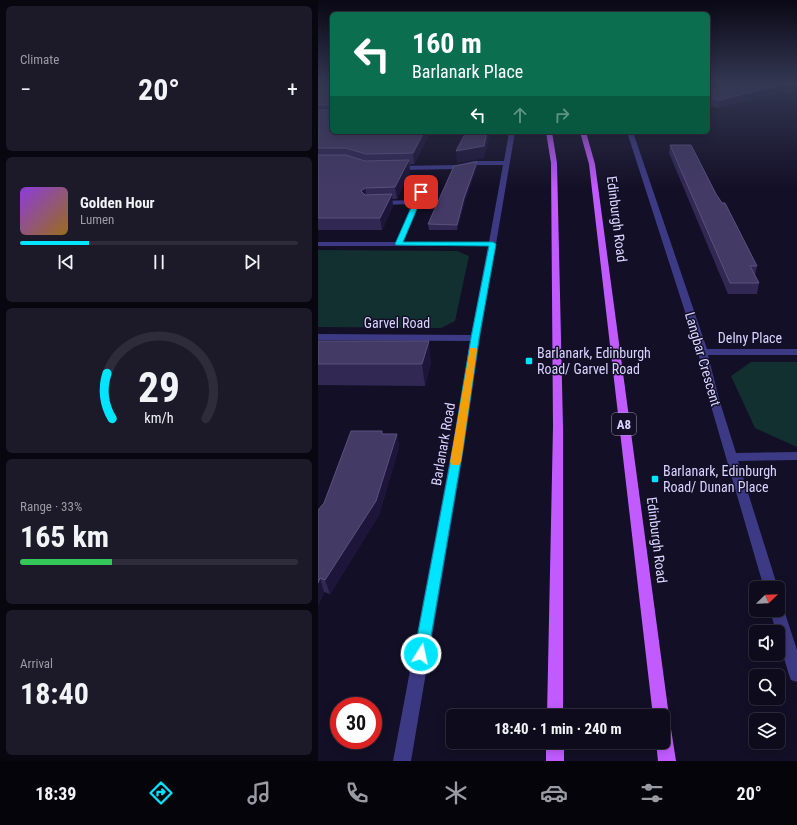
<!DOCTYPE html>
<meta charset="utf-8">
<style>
body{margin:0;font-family:"Roboto Condensed",sans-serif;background:#1c1929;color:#f1f3f6;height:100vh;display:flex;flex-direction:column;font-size:15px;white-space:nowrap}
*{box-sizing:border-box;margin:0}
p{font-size:13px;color:#9b9ba3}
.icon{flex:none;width:22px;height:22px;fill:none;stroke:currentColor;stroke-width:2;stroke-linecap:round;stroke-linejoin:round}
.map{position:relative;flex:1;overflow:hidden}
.drawer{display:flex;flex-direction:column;gap:6px;padding:6px;background:#08060f;width:318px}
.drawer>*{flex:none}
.top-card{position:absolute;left:12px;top:12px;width:380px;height:122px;border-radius:6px;box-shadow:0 2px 10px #0003,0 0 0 1px #2e2b3b;background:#0b6e4f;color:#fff;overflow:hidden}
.needle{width:26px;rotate:67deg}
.controls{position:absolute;left:431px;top:581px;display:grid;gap:8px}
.controls a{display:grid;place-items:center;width:36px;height:36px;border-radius:6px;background:#0e0b1c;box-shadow:0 2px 10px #0003,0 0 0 1px #2e2b3b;font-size:20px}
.speed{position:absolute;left:12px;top:697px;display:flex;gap:8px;font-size:20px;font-weight:700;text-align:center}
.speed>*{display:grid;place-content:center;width:52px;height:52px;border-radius:50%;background:#0e0b1c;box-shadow:0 2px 10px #0003,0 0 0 1px #2e2b3b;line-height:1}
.speed .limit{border:6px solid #d22;background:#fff;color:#111}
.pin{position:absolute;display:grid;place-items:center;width:34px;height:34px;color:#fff;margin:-17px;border-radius:8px;box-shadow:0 2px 6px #0006}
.me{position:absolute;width:44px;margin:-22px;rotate:10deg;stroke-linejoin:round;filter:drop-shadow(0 0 3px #0008)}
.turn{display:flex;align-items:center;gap:14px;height:84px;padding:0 16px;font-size:18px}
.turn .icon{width:52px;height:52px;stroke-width:2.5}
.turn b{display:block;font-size:28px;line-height:34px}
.lanes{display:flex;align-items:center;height:38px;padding:0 16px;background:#0003;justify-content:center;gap:20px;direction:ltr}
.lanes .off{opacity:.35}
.big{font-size:30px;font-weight:700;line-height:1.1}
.drawer .tile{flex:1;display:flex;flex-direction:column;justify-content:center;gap:6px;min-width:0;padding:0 14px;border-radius:6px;background:#1c1929}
.drawer .dial{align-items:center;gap:0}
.dial svg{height:104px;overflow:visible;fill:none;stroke:#2e2b3b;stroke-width:7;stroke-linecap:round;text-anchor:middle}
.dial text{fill:#f1f3f6;stroke:none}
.song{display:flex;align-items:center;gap:12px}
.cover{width:48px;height:48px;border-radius:6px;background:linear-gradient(135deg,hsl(270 70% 55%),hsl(40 70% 35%))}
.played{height:4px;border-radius:2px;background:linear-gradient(90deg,#00e5ff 25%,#2e2b3b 25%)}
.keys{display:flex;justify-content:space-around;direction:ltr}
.heat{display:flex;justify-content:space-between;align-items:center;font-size:22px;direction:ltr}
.charge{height:6px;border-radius:3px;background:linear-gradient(90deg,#34c759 33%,#2e2b3b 0)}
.trip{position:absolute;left:128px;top:709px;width:224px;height:40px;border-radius:6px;background:#0e0b1c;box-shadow:0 2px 10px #0003,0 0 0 1px #2e2b3b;font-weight:700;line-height:40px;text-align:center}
.dock{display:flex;height:64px;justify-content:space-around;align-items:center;background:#06040b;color:#9b9ba3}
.dock .icon{width:28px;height:28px}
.dock .current{color:#00e5ff}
.dock b{font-size:18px;color:#f1f3f6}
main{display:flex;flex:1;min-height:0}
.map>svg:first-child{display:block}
.green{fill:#12302f}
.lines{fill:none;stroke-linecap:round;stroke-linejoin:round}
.minor{fill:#3d3a85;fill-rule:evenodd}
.primary{fill:#c25bff;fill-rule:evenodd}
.wall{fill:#312854}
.shaded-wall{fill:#1d163a}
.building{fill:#433a66;stroke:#5a527e}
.route{fill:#00e5ff;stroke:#0095a6}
.slow{fill:#f59e0b}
.poi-dot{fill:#00e5ff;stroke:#130f26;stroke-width:1.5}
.labels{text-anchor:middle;stroke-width:3;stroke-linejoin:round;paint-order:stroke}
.shield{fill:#130f26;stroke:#9e99be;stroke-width:1}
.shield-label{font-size:13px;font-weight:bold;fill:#d9d4ff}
.street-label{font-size:14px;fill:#d9d4ff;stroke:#130f26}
.poi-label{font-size:14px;fill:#d9d4ff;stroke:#130f26;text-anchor:start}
</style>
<main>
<section class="drawer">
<div class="tile"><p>Climate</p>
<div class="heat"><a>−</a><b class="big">20°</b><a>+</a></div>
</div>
<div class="tile">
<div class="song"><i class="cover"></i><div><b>Golden Hour</b><p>Lumen</p></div></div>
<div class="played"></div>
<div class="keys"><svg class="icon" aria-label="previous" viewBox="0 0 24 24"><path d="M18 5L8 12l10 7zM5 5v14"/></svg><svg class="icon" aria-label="pause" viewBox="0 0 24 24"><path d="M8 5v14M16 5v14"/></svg><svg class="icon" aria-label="next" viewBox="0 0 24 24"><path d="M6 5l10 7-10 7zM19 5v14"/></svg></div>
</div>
<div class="tile dial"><svg viewBox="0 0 100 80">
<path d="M14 69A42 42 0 1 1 86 69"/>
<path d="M14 69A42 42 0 0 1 10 34" stroke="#00e5ff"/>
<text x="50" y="56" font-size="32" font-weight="700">29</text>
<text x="50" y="72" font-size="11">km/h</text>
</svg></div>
<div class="tile"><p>Range · 33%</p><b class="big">165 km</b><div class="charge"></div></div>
<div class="tile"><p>Arrival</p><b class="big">18:40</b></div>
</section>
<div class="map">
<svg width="479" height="761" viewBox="0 0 479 761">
<rect width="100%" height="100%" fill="#130f26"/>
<g class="green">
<polygon points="0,250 139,251 151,256 137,321 123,328 0,327"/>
<polygon points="433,362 479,362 479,447 437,428 413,376"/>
</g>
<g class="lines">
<g class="minor">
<polygon points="191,132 197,132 162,338 146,448 93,761 75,761 134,448 152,341 0,340 0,334 153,335 170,246 0,246 0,242 78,242 95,204 62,205 59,203 62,201 96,200 100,192 103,190 106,192 85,242 171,242 185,165 156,165 139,169 79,170 76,168 79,166 139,165 156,161 186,161"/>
<polygon points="309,132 315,132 389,349 479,349 479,355 390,355 401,399 418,453 479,452 479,460 420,461 460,588 446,588 391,399 380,352"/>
<polygon points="460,604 464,606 466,610 479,650 479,682 473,680 471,675 460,638 460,632 458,632 452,610 460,610"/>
</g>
<g class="primary">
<polygon points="228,132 234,132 239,163 245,427 245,716 229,716 235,427 233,163"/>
<polygon points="262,132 268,132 277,164 351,716 348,722 351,723 353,729 358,761 340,761 338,742 345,742 345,716 335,716 271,164"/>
<rect x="228" y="742" width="18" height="19"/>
</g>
</g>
<g class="wall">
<polygon points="0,83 112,132 96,164 92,164 92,171 79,199 74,199 75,206 64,230 0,230"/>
<polygon points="390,83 479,83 474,94 466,92 400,108 390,105"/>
<polygon points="352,145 398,194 439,266 437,275 441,283 439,294 410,294 351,153"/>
<polygon points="159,166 146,204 139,230 111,230 110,224"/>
<polygon points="0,341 113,362 107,386 0,385"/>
<polygon points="65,434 79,434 81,447 61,515 12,594 6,592 0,606 0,510"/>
</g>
<g class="shaded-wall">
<polygon points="400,83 430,83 390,93 390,85"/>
<polygon points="467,84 466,92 400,108 401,100"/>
<polygon points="479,85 479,93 474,94 475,86"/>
<polygon points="106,132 112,132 96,164 95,153"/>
<polygon points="169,132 173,132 166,158 139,163 138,151"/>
<polygon points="91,160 92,171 79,199 77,187"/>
<polygon points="159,162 159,166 146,204 139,230 139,225 146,198"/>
<polygon points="47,188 49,200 43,191"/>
<polygon points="74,194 75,206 64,230 62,218"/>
<polygon points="111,341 113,362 107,386 104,364"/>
<polygon points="79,434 81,447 61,515 12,594 7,580"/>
<polygon points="2,578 6,592 0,606 0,583"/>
</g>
<g class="building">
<polygon points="0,83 14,83 14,132 106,132 95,153 48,154 28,148 0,148 0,110 12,110 14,107 12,105 0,105"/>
<polygon points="390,83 400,83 390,85"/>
<polygon points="419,83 479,83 479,85 475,86 467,84 401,100 390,97 390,89 391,90"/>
<polygon points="148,132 169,132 166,146 138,151"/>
<polygon points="352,145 373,145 398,194 404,203 407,203 439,266 432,266 441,283 412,283"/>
<polygon points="0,155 28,155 47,161 91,160 77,187 47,188 43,191 47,195 74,194 62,218 0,218"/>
<polygon points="159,162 146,198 139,225 110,224 136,166"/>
<polygon points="0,341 111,341 104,364 0,364"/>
<polygon points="33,431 64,431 64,434 79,434 58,501 7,580 2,578 0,583 0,510 6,503"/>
</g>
<linearGradient id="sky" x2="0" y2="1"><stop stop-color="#0a0815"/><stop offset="0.44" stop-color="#333752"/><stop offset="1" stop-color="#333752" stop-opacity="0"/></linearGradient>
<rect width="479" height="189" fill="url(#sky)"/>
<polygon class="route" points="103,190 106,192 85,242 175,242 178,244 161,338 145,448 110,654 108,659 103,661 98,659 96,654 135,448 153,338 171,246 78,245 77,244 100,192"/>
<polygon class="slow" points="152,348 158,348 159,350 143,462 141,465 134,465 132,462"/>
<g class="poi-dot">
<rect x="207" y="357" width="8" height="8" rx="2"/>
<rect x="333" y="475" width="8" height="8" rx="2"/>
</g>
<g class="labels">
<rect class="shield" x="294" y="413" width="24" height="22" rx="3"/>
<g class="shield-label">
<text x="306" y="429">A8</text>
</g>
<g class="street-label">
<text transform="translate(299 219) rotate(83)" y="5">Edinburgh Road</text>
<text x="79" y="328">Garvel Road</text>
<text x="432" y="343">Delny Place</text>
<text transform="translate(385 359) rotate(74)" y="5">Langbar Crescent</text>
<text transform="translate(125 444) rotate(-80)" y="5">Barlanark Road</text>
<text transform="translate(339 540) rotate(83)" y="5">Edinburgh Road</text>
</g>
<g class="poi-label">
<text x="219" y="358">Barlanark, Edinburgh<tspan x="219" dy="16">Road/ Garvel Road</tspan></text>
<text x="345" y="476">Barlanark, Edinburgh<tspan x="345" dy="16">Road/ Dunan Place</tspan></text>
</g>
</g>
</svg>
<div class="controls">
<a><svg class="needle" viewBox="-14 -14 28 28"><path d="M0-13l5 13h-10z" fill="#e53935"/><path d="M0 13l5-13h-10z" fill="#9b9ba3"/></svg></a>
<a><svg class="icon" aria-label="sound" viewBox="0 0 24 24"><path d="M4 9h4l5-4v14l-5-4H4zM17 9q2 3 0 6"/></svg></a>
<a><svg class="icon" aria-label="search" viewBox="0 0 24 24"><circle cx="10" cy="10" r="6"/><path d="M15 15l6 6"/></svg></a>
<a><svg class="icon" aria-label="layers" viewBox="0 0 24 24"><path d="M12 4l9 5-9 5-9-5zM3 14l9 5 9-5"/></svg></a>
</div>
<div class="speed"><div class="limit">30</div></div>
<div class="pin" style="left:103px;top:192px;background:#d93025"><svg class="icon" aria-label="arrive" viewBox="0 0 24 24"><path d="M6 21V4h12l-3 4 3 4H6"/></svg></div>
<svg class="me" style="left:103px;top:654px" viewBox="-20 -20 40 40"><circle r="17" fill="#00e5ff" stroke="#fff" stroke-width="3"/><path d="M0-11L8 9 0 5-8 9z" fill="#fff"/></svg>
<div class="trip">18:40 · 1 min · 240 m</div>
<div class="top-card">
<div class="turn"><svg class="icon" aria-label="left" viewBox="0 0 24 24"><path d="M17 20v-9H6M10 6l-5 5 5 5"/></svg><div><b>160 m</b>Barlanark Place</div></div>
<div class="lanes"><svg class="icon" aria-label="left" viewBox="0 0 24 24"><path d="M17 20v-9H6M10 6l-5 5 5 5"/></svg><svg class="icon off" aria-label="ahead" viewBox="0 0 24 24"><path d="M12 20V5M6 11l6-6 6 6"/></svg><svg class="icon off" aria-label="right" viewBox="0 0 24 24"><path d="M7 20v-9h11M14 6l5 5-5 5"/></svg></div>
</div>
</div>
</main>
<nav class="dock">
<b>18:39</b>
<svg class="icon current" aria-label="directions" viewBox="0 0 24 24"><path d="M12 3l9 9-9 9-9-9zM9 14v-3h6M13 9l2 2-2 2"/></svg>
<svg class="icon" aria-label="music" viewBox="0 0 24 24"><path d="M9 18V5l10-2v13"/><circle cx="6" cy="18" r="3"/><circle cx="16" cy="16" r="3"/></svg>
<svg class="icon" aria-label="phone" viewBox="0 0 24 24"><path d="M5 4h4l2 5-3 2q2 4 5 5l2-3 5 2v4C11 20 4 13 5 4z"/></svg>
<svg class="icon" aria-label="climate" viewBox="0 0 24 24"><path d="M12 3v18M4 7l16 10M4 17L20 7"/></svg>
<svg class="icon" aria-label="car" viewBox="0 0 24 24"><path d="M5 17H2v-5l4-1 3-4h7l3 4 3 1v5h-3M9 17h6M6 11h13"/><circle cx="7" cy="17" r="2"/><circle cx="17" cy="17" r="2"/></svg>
<svg class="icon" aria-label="filters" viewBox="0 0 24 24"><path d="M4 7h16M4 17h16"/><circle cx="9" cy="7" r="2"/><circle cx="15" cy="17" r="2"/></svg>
<b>20°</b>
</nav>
